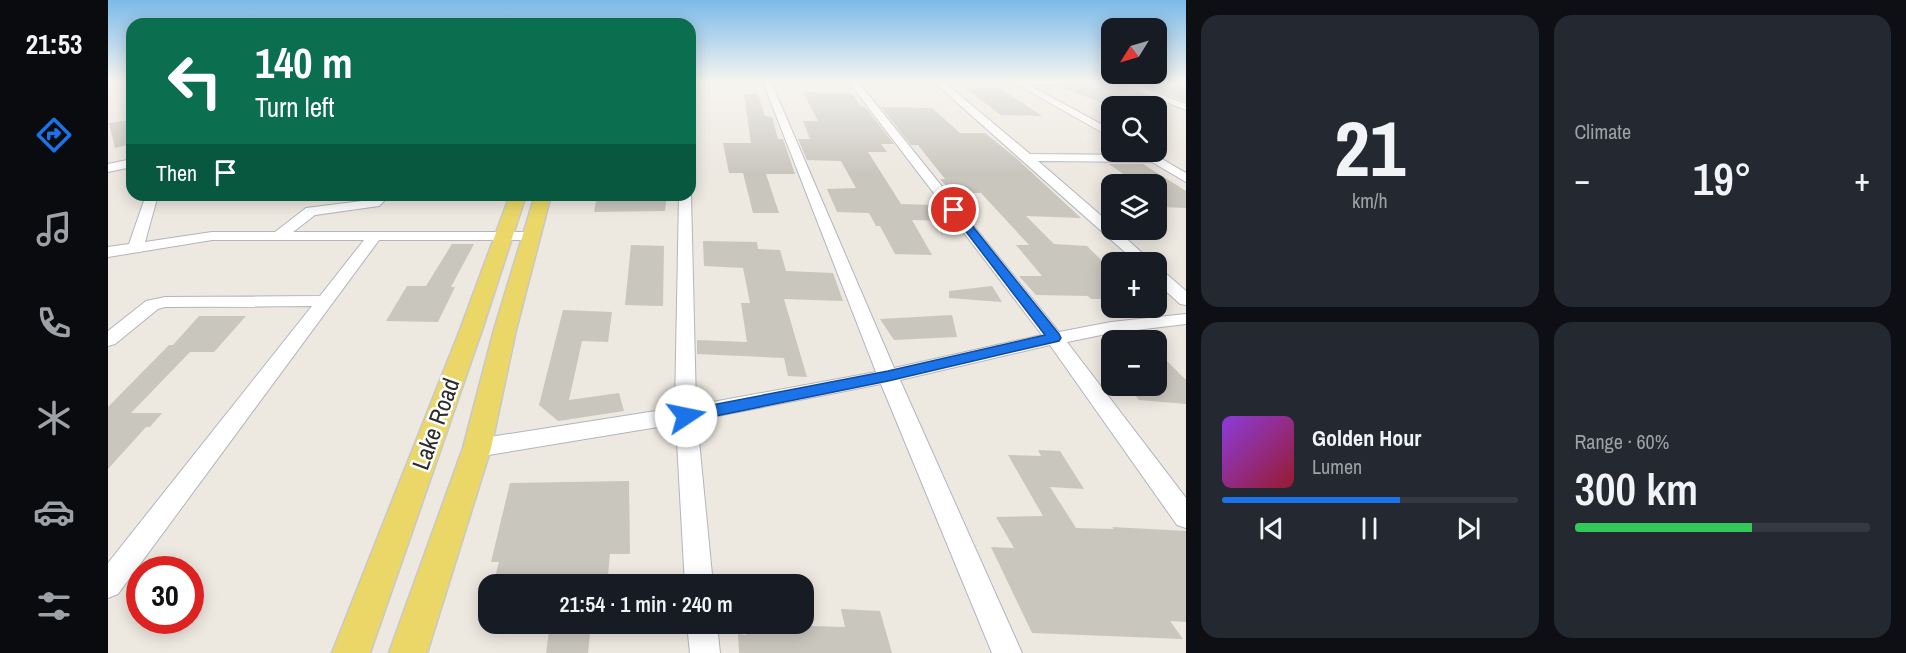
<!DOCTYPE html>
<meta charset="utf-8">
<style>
body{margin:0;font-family:"Archivo Narrow",sans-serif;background:#242831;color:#f1f3f6;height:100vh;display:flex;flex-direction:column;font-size:22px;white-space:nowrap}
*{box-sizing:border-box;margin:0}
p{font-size:20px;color:#9ea1a6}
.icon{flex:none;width:33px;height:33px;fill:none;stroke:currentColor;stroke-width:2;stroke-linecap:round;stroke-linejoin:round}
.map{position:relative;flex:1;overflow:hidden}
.details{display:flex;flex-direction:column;gap:15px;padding:15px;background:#0d0f14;width:720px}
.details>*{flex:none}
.hud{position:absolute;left:18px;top:18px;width:570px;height:183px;border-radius:18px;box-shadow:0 3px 15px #0003;background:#0b6e4f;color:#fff;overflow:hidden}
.needle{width:39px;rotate:233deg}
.fabs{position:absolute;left:993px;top:18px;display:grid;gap:12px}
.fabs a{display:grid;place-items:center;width:66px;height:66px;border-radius:12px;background:#171b24;box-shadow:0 3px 15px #0003;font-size:30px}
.speed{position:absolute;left:18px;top:556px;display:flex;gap:12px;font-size:30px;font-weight:700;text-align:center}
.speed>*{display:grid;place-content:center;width:78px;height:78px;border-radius:50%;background:#171b24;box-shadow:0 3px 15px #0003;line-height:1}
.speed .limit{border:9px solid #d22;background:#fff;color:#111}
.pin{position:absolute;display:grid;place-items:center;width:51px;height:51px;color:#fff;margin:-26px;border:3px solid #fff;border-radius:50%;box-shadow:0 2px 6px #0007}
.me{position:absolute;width:66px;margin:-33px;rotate:79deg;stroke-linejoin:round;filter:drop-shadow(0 0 4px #0008)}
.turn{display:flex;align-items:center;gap:21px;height:126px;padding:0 30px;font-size:27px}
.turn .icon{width:78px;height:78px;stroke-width:2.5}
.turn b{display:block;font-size:42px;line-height:51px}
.then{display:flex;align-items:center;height:57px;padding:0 30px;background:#0003;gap:12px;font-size:22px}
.big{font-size:45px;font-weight:600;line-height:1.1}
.details .widget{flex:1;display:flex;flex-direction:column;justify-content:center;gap:9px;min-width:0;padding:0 21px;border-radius:18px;background:#242831}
.details .dial{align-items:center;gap:0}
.dial b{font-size:78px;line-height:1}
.song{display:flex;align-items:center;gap:18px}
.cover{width:72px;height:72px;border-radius:9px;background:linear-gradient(135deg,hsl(270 70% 55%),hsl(350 70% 35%))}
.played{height:6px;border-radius:3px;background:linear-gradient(90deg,#1a73e8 60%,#363941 60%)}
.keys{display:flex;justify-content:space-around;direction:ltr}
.heat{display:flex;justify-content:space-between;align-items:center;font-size:33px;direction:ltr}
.charge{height:9px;border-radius:4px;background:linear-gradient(90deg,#34c759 60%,#363941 0)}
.details .tiles{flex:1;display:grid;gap:15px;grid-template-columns:repeat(2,1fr)}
.trip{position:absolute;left:370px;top:574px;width:336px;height:60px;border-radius:18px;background:#171b24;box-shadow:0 3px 15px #0003;font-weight:600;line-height:60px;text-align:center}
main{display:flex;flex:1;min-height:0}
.dock{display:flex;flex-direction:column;width:108px;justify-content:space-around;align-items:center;background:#090b0e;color:#9ea1a6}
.dock .icon{width:42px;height:42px}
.dock .current{color:#1a73e8}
.dock b{font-size:27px;color:#f1f3f6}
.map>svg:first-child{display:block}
.building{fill:#c9c6be}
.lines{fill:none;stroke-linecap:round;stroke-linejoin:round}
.minor-casing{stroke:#b3b4bf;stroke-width:2}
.major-casing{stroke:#c8c8c8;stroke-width:3}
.minor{fill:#fff;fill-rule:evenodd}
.major{fill:#ebd767;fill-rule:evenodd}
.route{fill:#1a73e8;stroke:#114b97;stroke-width:1.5}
.labels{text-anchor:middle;stroke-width:5;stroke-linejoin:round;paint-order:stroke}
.near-street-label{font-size:24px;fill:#2c2c2c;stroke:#fff}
</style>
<main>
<nav class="dock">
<b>21:53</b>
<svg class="icon current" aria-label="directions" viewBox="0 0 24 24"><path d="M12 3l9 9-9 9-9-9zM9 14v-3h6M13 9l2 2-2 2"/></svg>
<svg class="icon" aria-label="music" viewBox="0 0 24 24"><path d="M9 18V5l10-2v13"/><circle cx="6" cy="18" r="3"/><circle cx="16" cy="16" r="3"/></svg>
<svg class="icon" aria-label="phone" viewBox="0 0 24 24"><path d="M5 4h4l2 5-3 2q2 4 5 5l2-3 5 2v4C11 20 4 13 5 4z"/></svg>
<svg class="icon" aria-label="climate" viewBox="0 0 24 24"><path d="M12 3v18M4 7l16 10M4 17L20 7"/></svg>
<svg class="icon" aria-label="car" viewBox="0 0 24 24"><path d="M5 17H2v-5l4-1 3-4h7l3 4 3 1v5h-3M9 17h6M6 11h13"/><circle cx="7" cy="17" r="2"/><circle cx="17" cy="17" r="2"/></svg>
<svg class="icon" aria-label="filters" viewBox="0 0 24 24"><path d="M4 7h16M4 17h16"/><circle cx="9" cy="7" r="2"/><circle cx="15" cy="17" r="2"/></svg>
</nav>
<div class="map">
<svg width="1078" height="653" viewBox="0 0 1078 653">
<rect width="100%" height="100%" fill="#ede8e0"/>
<g class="building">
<polygon points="955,82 1006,82 1057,104 1004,107 951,86"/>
<polygon points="1028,82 1044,82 1056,87 1078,87 1078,102"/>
<polygon points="857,88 892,88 934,116 893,115"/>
<polygon points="695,92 744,93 753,107 757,107 786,144 773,144 779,152 760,152 793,204 827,205 839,221 804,220 824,255 787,254 772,226 768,226 761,213 729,212 719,189 748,188 733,161 699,160 690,139 702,139 695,121 710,121"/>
<polygon points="636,94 650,94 657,116 664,117 670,139 675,139 687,174 658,174 671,213 645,213 635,173 621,173 615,143 643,143"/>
<polygon points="773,107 824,108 852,133 877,133 908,158 973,218 918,216 946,244 979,246 1004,271 1004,299 983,299 980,296 928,295 911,276 934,276 908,245 921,245 873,193 844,193 832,179 837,179 810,145 803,145"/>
<polygon points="24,120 24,144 7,148 1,123"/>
<polygon points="1001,164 1035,164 1078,191 1078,208 1053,207 1048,204 1048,184 1030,184"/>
<polygon points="512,195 559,195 557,211 486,212 489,196"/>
<polygon points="595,241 649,242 650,249 672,250 678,271 725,273 735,301 676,299 699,377 680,376 676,358 589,354 589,340 639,342 633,303 642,303 635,268 596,266"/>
<polygon points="344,244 366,244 343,287 347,287 330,322 278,321 299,286 318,286"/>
<polygon points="523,245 556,246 555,306 517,305"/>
<polygon points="884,286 894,302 841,298 841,291"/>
<polygon points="455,310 504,312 500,342 474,341 461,400 511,393 516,411 450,421 431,405"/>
<polygon points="844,315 849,337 786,340 772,319"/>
<polygon points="91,316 138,316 106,352 82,352 23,413 54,413 42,427 38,427 0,469 0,407 61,345 65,345"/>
<polygon points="1048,350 1078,380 1078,404 1031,400 1020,386 1048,386"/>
<polygon points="930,450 952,451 976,489 942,487 968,528 1006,529 1004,527 1078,531 1078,622 1062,621 1075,639 924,633 883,547 906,548 888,517 935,516 900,455 933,456"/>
<polygon points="521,481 522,554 502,554 499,585 385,585 391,562 383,562 402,483"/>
<polygon points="733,609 772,611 784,653 631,653 630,634 638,635 637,624 737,627"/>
<polygon points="442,624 483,624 480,653 438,653"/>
</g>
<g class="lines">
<g class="minor-casing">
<g id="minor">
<polygon points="18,82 24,82 24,88 21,87"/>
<polygon points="655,82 663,82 786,368 934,335 741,82 750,82 951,332 1003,322 1078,314 1078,324 1003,333 959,342 1078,498 1078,528 1069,525 942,345 792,380 914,653 884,653 773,384 589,420 605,585 577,585 568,424 369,457 361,454 358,448 361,442 369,439 567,408 571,195 582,195 582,193 583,195 588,405 768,372"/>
<polygon points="826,82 836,82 922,154 1033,155 1034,152 1042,152 1078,173 1078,182 1044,162 930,161 1004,225 1004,230 1009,230 1044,262 1028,262"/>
<polygon points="905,82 953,82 949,85 921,85 1004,130 1004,138"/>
<polygon points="1008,82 1021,82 1078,104 1078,110"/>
<polygon points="24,159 24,167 0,172 0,164"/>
<polygon points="38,195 50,195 37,242 104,232 167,232 198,208 262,200 268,195 282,195 271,206 207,215 185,232 423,232 430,236 423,240 271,240 10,594 0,598 0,563 204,306 57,307 50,309 7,344 0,346 0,331 38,301 57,297 212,296 256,240 104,240 0,257 0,247 21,244"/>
<polygon points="1048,268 1054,270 1078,291 1078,305 1072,304 1048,282"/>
<polygon points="579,624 609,624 612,653 582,653"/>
</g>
</g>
<g class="major-casing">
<g id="major">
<polygon points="402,195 418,195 374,330 262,653 224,653 352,330"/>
<polygon points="427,195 443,195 408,330 383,448 319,653 281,653 355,448 386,330"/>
</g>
</g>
<use href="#minor" class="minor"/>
<use href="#major" class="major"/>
</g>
<linearGradient id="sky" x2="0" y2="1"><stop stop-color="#7bbae9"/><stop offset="0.47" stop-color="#f7f5f1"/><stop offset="1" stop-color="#f7f5f1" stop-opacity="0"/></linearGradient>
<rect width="1078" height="174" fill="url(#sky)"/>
<polygon class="route" points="846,207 850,208 951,334 953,338 951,341 780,381 578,422 572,420 570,416 572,411 578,410 780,371 937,335 843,212 843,208"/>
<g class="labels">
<g class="near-street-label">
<text transform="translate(328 424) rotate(-70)" y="8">Lake Road</text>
</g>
</g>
</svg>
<div class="fabs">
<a><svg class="needle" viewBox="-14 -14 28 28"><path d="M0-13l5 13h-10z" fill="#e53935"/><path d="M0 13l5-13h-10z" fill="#9ea1a6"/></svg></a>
<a><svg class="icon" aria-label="search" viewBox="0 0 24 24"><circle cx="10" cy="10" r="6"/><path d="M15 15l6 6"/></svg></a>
<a><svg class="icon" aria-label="layers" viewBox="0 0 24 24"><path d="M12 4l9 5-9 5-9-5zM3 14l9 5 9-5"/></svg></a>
<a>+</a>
<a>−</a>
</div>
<div class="speed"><div class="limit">30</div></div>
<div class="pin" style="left:846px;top:210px;background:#d93025"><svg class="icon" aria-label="arrive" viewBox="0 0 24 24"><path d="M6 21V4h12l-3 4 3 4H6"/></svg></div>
<svg class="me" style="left:578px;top:416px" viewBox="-20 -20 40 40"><circle r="19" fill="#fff"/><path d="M0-13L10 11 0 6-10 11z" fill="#1a73e8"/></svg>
<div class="trip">21:54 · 1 min · 240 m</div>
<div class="hud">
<div class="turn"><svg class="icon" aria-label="left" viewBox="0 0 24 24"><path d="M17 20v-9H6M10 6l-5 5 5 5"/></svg><div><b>140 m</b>Turn left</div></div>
<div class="then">Then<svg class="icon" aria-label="arrive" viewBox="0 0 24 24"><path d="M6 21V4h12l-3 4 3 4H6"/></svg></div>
</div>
</div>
<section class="details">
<div class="tiles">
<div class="widget dial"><b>21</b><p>km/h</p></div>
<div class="widget"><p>Climate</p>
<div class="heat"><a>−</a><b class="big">19°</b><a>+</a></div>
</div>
<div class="widget">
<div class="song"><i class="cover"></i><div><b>Golden Hour</b><p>Lumen</p></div></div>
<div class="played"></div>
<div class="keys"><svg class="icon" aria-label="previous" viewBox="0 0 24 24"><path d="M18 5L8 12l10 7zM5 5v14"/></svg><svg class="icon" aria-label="pause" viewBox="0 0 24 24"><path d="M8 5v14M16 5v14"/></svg><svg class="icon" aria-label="next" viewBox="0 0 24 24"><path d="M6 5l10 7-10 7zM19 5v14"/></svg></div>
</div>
<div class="widget"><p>Range · 60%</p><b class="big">300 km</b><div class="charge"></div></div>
</div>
</section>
</main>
